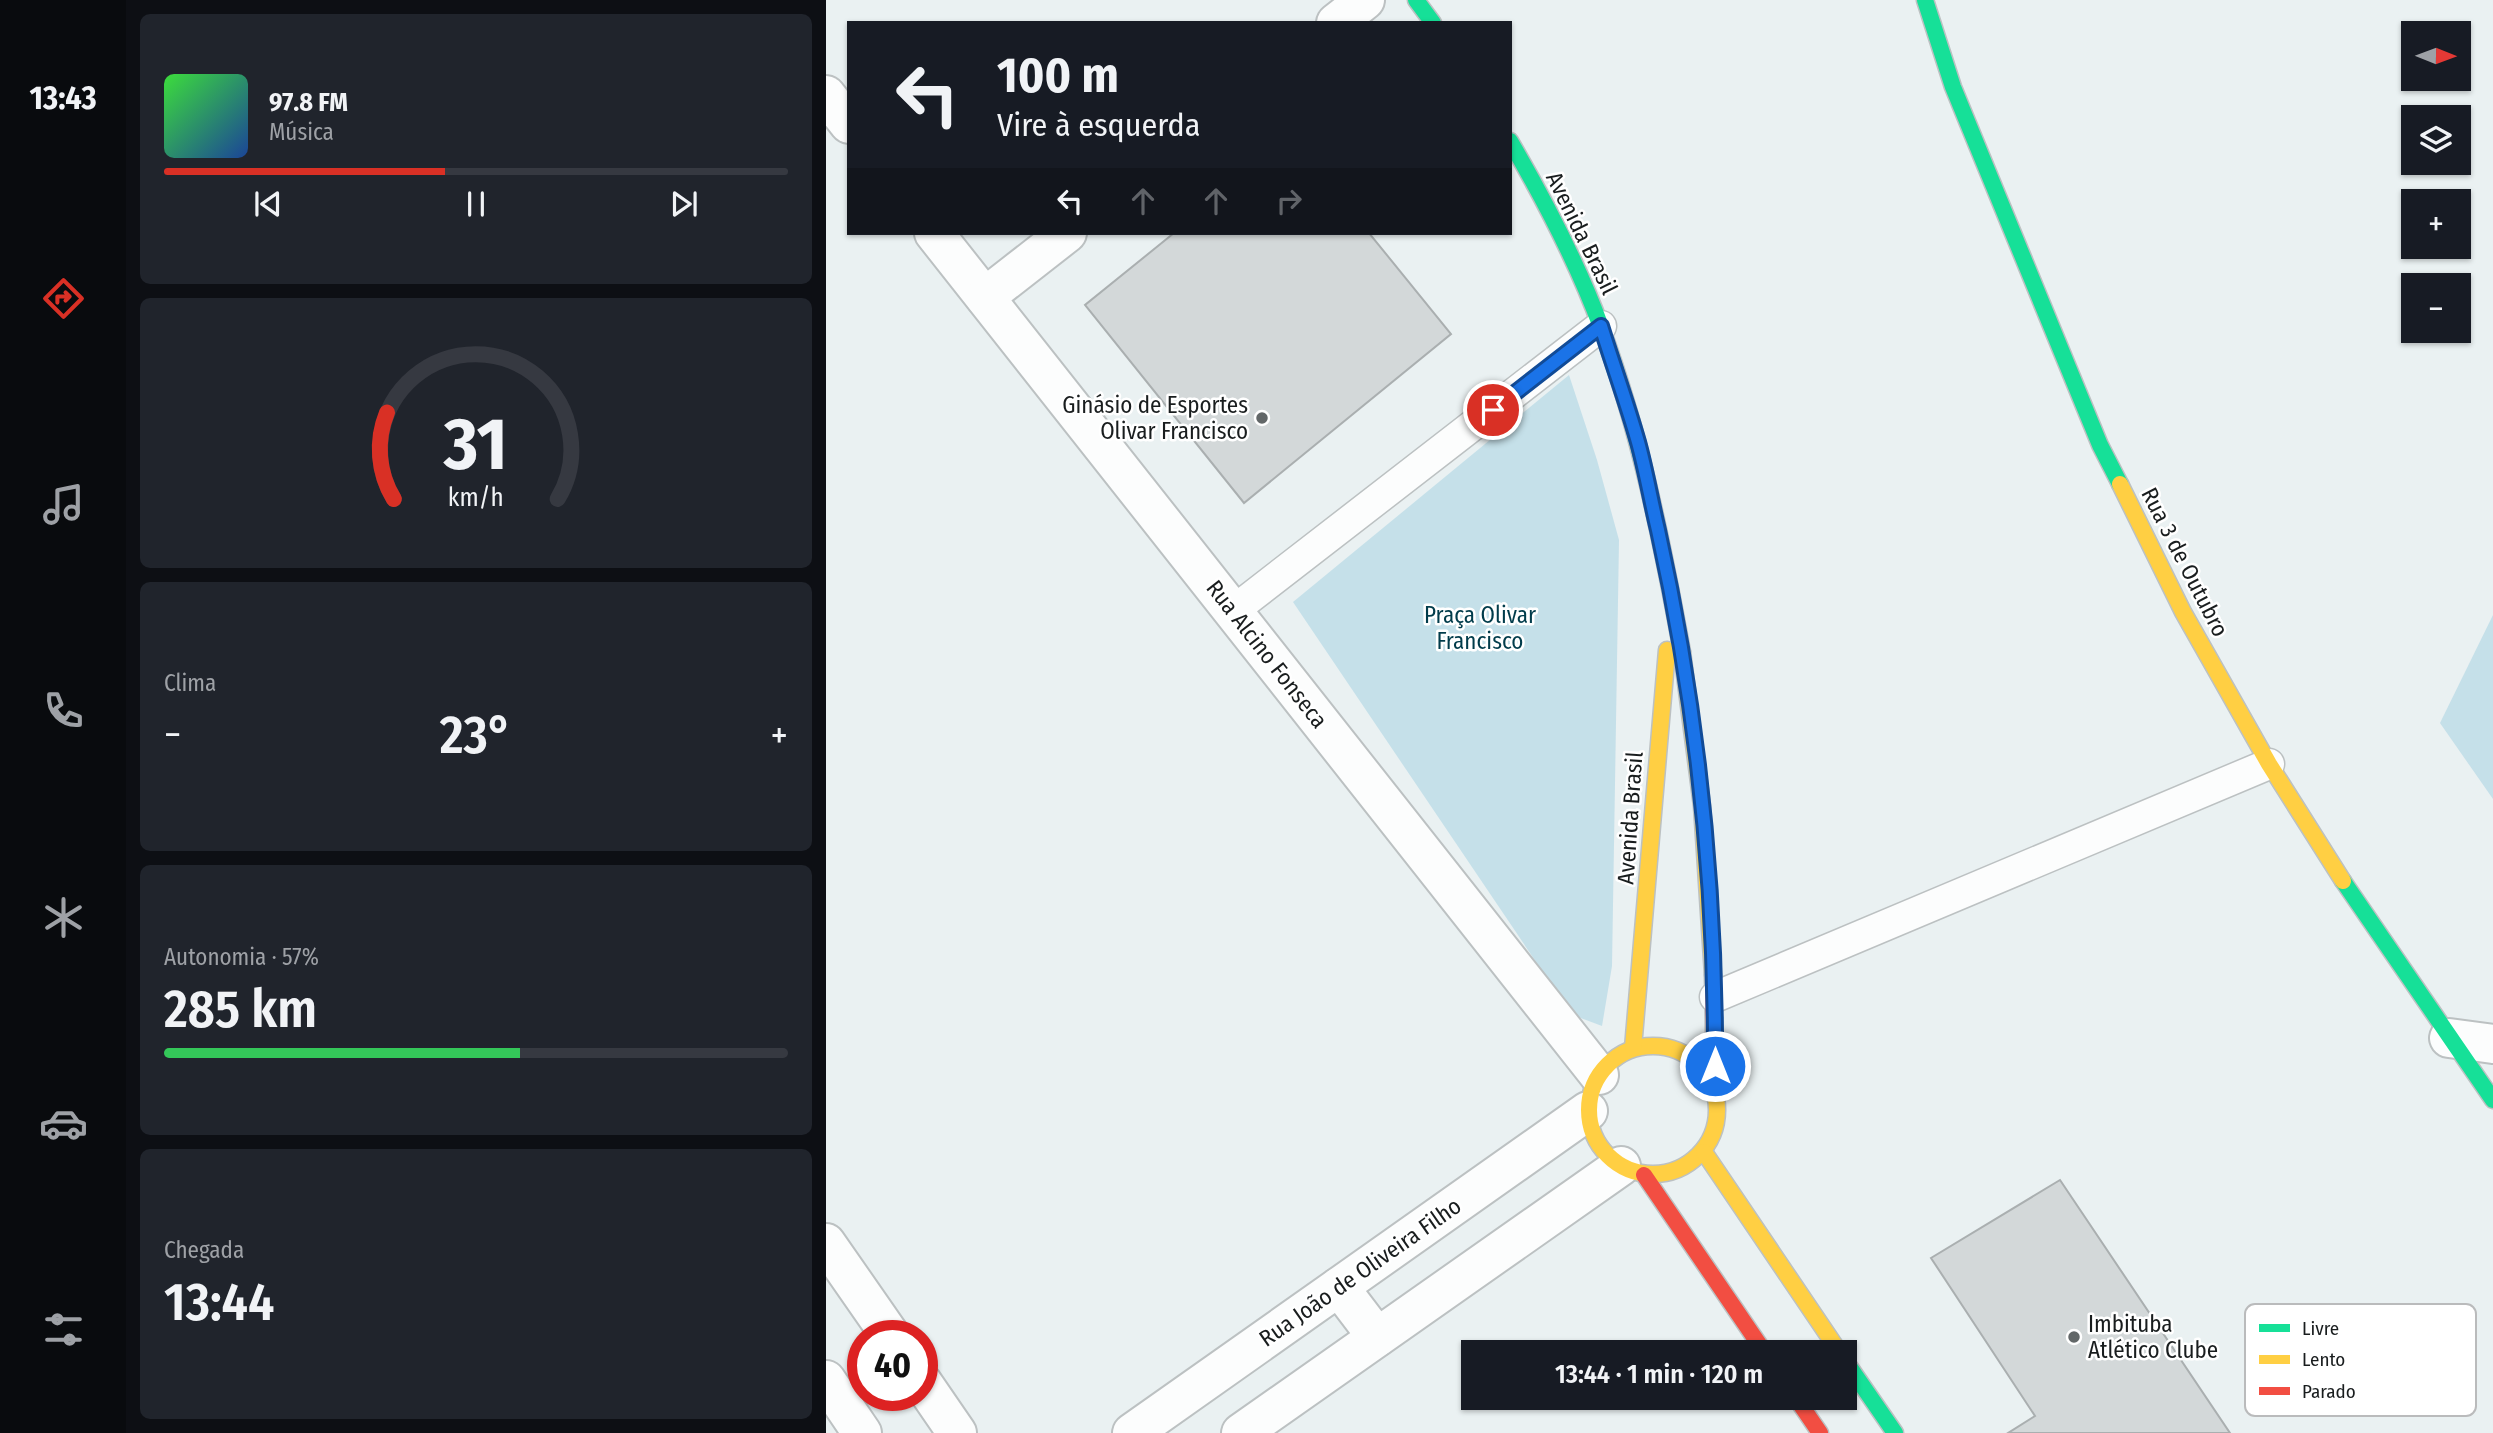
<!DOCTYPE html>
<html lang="pt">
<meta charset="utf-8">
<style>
body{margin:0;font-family:"Fira Sans Condensed",sans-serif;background:#20242c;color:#f1f3f6;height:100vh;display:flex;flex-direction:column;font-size:26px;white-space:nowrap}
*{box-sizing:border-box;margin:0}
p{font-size:23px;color:#9ea1a6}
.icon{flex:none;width:38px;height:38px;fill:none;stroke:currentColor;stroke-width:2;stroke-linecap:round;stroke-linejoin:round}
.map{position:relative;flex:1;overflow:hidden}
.side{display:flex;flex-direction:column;gap:14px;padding:14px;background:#0d0f14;width:700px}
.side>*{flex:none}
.hud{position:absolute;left:21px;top:21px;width:665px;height:214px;border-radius:0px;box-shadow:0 2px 5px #0004;background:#171b24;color:#f1f3f6;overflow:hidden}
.needle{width:46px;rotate:91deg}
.controls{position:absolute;left:1575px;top:21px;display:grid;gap:14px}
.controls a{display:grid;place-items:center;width:70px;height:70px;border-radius:0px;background:#171b24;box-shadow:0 2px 5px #0004;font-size:35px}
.speed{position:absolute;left:21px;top:1320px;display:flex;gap:14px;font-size:35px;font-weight:700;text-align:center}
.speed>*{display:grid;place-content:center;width:91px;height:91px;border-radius:50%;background:#171b24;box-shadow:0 2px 5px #0004;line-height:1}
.speed .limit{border:10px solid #d22;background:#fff;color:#111}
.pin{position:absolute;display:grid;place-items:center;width:60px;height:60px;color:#fff;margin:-30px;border:4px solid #fff;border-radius:50%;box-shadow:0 2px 7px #0007}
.me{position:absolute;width:77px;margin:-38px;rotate:0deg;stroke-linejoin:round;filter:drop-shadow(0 0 5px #0008)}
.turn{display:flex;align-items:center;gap:24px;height:147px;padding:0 35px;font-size:32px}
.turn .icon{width:91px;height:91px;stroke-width:2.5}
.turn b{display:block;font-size:49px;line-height:60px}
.lanes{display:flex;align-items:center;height:66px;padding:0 35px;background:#0003;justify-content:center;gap:35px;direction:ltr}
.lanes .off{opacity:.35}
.big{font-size:52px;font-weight:600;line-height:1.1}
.side .widget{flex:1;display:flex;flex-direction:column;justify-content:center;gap:10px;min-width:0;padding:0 24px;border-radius:10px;background:#20242c}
.side .dial{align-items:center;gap:0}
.dial svg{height:182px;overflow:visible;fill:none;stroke:#363941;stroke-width:7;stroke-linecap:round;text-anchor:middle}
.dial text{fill:#f1f3f6;stroke:none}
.song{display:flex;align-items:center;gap:21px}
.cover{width:84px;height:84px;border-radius:10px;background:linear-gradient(135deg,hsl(120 70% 55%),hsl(220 70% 35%))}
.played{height:7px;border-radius:4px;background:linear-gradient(90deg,#d93025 45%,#363941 45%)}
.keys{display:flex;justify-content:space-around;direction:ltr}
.heat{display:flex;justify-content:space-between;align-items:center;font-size:38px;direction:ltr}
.charge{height:10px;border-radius:5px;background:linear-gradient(90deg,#34c759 57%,#363941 0)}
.trip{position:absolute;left:635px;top:1340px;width:396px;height:70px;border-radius:0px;background:#171b24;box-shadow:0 2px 5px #0004;font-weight:600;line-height:70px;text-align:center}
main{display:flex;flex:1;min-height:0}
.dock{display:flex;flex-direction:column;width:126px;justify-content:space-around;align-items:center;background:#090b0e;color:#9ea1a6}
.dock .icon{width:49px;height:49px}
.dock .selected{color:#d93025}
.dock b{font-size:32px;color:#f1f3f6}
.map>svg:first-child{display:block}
.green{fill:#c5e0e9}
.building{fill:#d3d8d9;stroke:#aaafb0;stroke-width:2}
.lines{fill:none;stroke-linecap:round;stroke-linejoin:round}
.lane-casing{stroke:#bcc1c2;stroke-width:33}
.street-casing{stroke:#bcc1c2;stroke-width:42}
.fast-casing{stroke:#bcc1c2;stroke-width:19}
.slow-casing{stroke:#bcc1c2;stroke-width:19}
.jam-casing{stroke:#bcc1c2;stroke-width:19}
.lane{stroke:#fcfdfd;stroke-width:30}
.street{stroke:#fcfdfd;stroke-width:38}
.fast{stroke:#16e098;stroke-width:16}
.slow{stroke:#ffcf43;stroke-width:16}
.jam{stroke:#f24e42;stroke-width:16}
.route-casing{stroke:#114b97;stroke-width:18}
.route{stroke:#1a73e8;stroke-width:12}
.poi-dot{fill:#626768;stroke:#fff;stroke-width:2.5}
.labels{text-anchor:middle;stroke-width:5;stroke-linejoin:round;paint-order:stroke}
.street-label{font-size:23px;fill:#191d1e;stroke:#fff}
.poi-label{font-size:23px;fill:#191d1e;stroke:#fff;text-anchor:end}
.park-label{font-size:23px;fill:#013c4b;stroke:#fff}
.key{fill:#fff;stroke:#babbbc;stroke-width:2}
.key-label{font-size:19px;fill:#191d1e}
</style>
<main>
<nav class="dock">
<b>13:43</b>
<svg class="icon selected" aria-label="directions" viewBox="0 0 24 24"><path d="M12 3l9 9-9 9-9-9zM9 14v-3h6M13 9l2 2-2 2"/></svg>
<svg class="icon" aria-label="music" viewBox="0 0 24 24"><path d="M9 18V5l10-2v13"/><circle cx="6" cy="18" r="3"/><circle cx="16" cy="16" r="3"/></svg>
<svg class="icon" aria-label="phone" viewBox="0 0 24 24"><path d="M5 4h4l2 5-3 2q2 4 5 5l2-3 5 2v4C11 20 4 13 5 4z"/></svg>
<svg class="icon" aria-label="climate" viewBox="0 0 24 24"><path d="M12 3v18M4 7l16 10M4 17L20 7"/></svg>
<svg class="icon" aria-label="car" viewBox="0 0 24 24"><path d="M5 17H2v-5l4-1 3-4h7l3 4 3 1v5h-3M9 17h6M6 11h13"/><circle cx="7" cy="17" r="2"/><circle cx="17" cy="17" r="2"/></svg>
<svg class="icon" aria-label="filters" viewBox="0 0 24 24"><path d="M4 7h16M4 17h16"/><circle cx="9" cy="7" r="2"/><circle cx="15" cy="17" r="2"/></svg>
</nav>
<section class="side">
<div class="widget">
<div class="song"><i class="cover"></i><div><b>97.8 FM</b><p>Música</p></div></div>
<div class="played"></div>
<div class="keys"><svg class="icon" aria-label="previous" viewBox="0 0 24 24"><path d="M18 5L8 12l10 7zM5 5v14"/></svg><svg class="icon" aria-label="pause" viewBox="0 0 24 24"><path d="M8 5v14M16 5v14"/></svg><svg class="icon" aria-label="next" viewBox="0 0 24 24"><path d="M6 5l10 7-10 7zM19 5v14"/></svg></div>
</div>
<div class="widget dial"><svg viewBox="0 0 100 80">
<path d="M14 69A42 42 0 1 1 86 69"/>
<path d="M14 69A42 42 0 0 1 11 31" stroke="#d93025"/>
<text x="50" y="56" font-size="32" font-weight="700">31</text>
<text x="50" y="72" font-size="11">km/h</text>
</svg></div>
<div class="widget"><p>Clima</p>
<div class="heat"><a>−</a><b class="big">23°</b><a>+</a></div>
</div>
<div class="widget"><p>Autonomia · 57%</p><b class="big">285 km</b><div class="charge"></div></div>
<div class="widget"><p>Chegada</p><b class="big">13:44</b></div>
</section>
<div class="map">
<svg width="1667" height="1433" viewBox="0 0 1667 1433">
<rect width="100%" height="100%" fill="#eaf1f2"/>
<g class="green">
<polygon points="743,375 771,460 793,540 786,966 776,1026 752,1017 731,993 467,602"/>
<polygon points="1667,615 1667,799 1614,723"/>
</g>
<g class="building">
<polygon points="348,233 543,233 625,334 418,503 259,305"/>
<polygon points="1234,1180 1404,1433 1182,1433 1209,1416 1105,1258"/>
</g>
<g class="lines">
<g class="lane-casing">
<g id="lane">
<polyline points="407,611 775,326"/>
<polyline points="889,997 1443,764"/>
</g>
</g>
<g class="street-casing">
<g id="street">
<polyline points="510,23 539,0"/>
<polyline points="0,95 23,124"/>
<polyline points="108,233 773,1075"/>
<polyline points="159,297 241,233"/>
<polyline points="1623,1038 1667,1044"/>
<polyline points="0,1243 64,1335"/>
<polyline points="513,1287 551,1337"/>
<polyline points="0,1380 36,1433"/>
<polyline points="96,1382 131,1433"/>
<polyline points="306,1433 762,1111"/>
<polyline points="415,1433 795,1166"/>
</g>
</g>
<g class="fast-casing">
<g id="fast">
<polyline points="590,0 607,23"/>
<polyline points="1099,0 1127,87 1274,445 1294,484"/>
<path d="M684,141C719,201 751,262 775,327C814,432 836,542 856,652"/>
<polyline points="1517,881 1667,1100"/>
<polyline points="1018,1359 1069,1433"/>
</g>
</g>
<g class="slow-casing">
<g id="slow">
<polyline points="1294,484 1357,612 1443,764 1517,881"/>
<polyline points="856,652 876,806 887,975"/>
<circle cx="827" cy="1110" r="64"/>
<polyline points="807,1048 841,650"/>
<polyline points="878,1152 1014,1353"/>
</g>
</g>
<g class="jam-casing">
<g id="jam">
<polyline points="887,975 889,1089"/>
<polyline points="818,1175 939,1353"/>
<polyline points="970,1398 994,1433"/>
</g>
</g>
<use href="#lane" class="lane"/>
<use href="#street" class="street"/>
<use href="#fast" class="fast"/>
<use href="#slow" class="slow"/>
<use href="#jam" class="jam"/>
</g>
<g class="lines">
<g class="route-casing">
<path id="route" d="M667,410L775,326C787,365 801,403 812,442C820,471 825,501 832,530C871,706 890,886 889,1066"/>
</g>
<use href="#route" class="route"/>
</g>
<g class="poi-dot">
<circle cx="436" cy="418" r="7"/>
<circle cx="1248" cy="1337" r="7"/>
</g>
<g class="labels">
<g class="street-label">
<text transform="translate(756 233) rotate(64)" y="8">Avenida Brasil</text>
<text transform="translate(1359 562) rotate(63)" y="8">Rua 3 de Outubro</text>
<text transform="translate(441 654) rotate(52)" y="8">Rua Alcino Fonseca</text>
<text transform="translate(804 818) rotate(-86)" y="8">Avenida Brasil</text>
<text transform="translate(534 1272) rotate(-35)" y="8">Rua João de Oliveira Filho</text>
</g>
<g class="poi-label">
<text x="422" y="413">Ginásio de Esportes<tspan x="422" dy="26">Olivar Francisco</tspan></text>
<text x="1262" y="1332" text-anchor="start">Imbituba<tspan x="1262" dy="26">Atlético Clube</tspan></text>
</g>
<g class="park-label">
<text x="654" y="623">Praça Olivar<tspan x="654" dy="26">Francisco</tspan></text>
</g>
</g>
<rect x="1419" y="1304" width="231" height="112" rx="10" class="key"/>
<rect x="1433" y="1324" width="31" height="8" fill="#16e098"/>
<rect x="1433" y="1355" width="31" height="9" fill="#ffcf43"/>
<rect x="1433" y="1387" width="31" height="8" fill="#f24e42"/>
<g class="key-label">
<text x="1476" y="1335">Livre</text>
<text x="1476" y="1366">Lento</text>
<text x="1476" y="1398">Parado</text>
</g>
</svg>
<div class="controls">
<a><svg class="needle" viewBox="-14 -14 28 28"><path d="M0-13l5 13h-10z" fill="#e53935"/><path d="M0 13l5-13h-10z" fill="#9ea1a6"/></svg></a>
<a><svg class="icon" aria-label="layers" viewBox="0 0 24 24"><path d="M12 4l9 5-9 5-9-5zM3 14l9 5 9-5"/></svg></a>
<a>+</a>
<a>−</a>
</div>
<div class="speed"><div class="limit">40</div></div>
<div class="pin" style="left:667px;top:410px;background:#d93025"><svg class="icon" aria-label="arrive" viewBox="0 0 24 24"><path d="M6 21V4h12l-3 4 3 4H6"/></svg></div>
<svg class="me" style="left:889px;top:1066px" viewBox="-20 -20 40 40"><circle r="17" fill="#1a73e8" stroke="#fff" stroke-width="3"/><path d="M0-11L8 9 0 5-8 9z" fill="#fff"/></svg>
<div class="trip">13:44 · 1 min · 120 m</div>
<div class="hud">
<div class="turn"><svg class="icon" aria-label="left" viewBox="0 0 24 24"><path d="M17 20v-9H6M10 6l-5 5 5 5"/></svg><div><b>100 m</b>Vire à esquerda</div></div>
<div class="lanes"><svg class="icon" aria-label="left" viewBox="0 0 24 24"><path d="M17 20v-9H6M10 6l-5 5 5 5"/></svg><svg class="icon off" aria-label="ahead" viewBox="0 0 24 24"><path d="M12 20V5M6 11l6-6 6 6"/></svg><svg class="icon off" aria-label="ahead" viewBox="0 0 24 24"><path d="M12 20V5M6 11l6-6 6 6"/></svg><svg class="icon off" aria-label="right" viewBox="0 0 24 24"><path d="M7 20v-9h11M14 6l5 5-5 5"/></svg></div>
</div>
</div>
</main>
